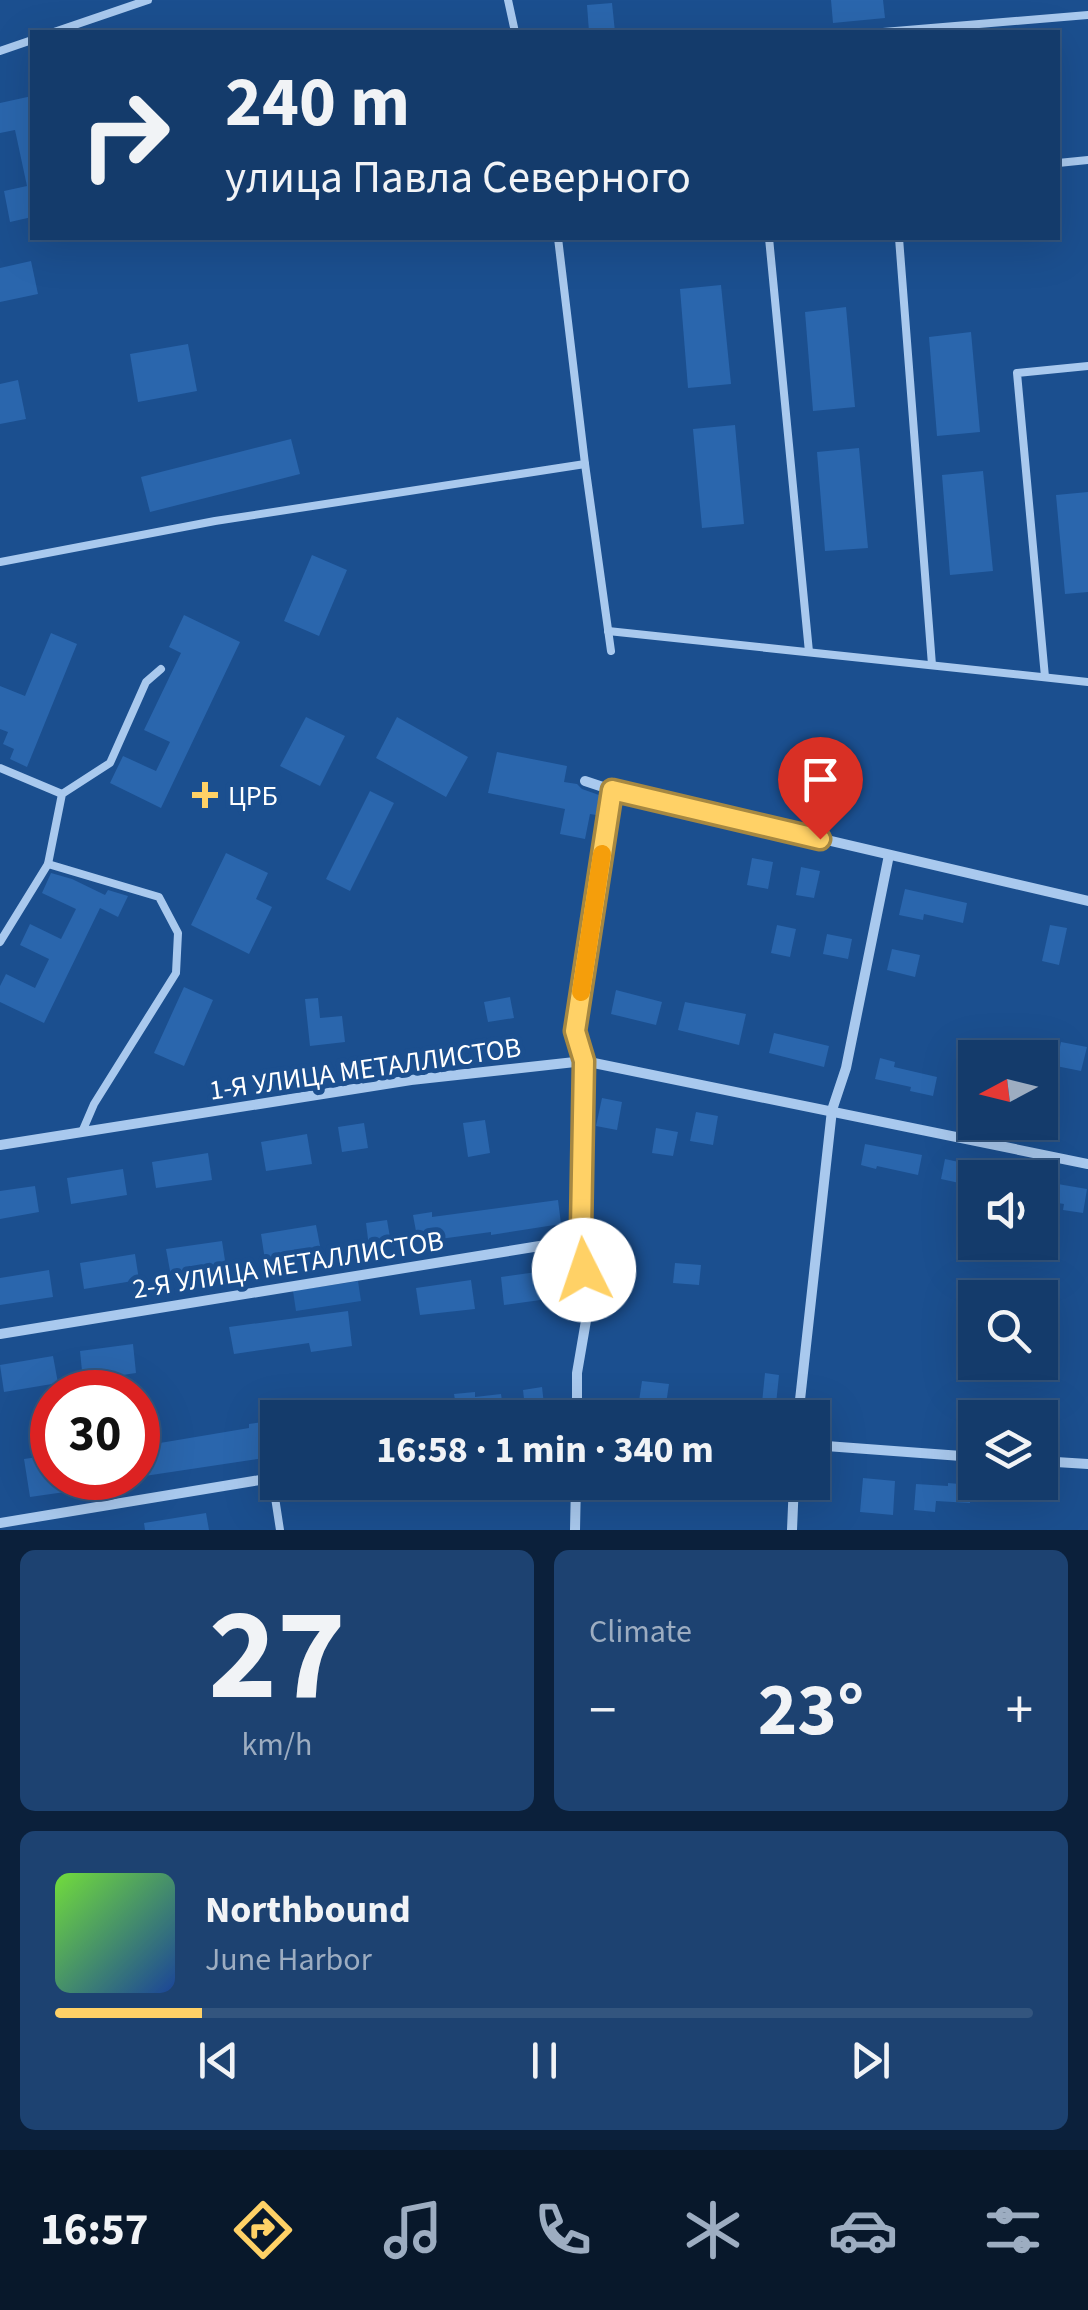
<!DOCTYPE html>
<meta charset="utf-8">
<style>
body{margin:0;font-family:"Source Sans 3",sans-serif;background:#1d4271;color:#f1f3f6;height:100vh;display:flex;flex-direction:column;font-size:38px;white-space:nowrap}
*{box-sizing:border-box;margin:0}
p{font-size:32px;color:#9dadc1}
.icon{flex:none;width:55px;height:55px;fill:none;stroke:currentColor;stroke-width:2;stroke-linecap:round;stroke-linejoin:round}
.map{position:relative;height:1530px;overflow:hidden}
.side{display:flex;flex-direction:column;gap:20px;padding:20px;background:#0b203b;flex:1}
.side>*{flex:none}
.guide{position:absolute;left:30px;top:30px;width:1030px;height:210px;border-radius:0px;box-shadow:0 10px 40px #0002,0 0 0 2px #33557e;background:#143b6b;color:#f1f3f6;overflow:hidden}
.needle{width:65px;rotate:263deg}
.tools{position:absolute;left:958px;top:1040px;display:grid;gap:20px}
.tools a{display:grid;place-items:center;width:100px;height:100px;border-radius:0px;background:#143b6b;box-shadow:0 10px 40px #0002,0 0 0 2px #33557e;font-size:50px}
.speed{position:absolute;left:30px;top:1370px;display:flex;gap:20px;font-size:50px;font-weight:700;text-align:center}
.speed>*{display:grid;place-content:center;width:130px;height:130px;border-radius:50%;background:#143b6b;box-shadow:0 10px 40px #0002,0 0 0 2px #33557e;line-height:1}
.speed .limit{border:15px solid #d22;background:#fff;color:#111}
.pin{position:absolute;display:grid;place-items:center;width:85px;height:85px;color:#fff;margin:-102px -42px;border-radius:50% 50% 50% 0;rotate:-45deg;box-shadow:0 0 10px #0007}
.pin .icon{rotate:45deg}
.me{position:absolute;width:110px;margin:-55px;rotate:356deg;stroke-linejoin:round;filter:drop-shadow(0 0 8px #0008)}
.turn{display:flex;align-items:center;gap:35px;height:210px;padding:0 30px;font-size:45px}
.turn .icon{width:130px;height:130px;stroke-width:2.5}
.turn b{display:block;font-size:70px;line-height:85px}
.big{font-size:75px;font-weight:700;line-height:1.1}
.side .widget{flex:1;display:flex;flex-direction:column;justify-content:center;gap:15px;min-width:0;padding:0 35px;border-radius:15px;background:#1d4271}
.side .dial{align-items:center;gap:0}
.dial b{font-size:130px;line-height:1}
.song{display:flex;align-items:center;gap:30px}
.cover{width:120px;height:120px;border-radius:15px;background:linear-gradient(135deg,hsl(100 70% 55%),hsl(220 70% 35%))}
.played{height:10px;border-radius:5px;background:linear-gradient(90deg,#ffd166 15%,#33557e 15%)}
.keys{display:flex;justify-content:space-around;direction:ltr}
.heat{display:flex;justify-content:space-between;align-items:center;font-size:55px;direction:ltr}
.side .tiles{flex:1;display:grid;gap:20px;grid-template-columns:1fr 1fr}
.widget:last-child{grid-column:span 2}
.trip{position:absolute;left:260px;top:1400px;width:570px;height:100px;border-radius:0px;background:#143b6b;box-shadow:0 10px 40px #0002,0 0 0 2px #33557e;font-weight:700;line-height:100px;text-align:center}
.tabs{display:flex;height:160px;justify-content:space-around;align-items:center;background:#08182b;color:#9dadc1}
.tabs .icon{width:70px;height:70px}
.tabs .active{color:#ffd166}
.tabs b{font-size:45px;color:#f1f3f6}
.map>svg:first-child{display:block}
.green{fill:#2461a8}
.building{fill:#2a66ad}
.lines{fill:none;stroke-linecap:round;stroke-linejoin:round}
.lane{stroke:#a9c9ee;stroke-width:8}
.street{stroke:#a9c9ee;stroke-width:10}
.route-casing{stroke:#a68842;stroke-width:25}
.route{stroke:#ffd166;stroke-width:18}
.slow{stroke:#f59e0b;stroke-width:18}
.poi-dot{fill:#ffd166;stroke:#1b4f8f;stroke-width:4}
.labels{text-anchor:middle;stroke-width:10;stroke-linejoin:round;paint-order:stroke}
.poi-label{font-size:28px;fill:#fff;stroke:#1b4f8f;text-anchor:start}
.street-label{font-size:28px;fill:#fff;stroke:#1b4f8f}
</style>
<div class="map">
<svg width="1088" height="1530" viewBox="0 0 1088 1530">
<rect width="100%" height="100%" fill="#1b4f8f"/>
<polygon class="green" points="358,1281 361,1301 296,1311 293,1291"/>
<g class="building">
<polygon points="831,0 883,0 885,18 833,23"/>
<polygon points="612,3 615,32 589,32 587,5"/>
<polygon points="32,96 32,217 10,222 4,191 27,186 15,130 0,133 0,103"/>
<polygon points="31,261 38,294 0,302 0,268"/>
<polygon points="721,285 731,384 688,388 680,289"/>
<polygon points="846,307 855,407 813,411 805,312"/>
<polygon points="971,332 980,432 937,436 929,337"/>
<polygon points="188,344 197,391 138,402 130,354"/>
<polygon points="18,380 26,419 0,424 0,384"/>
<polygon points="735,425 744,524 702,528 693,429"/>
<polygon points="291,439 300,474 150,512 141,477"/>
<polygon points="859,448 868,548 825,551 817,452"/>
<polygon points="983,471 993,571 950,575 942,475"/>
<polygon points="1088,492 1088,592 1065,594 1056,495"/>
<polygon points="312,555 347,570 319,636 284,621"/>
<polygon points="184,615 240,642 161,808 110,783 123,756 156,771 170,742 144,730 181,653 169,647"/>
<polygon points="51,633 77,644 27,767 10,759 14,749 3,744 8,732 0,729 0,686 25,696"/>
<polygon points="306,717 345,736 320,786 280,766"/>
<polygon points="397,717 468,757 446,797 376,758"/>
<polygon points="497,752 567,766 564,782 577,784 582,789 599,795 596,815 590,814 585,839 560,834 565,809 488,793"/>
<polygon points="370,791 394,803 350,891 326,879"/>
<polygon points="226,853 268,873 256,899 272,907 249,954 191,925"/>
<polygon points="752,858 773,862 768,889 747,885"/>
<polygon points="801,867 820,871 814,898 796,895"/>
<polygon points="51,873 72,879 105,895 108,890 128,896 118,917 100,908 44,1023 0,1002 0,986 6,974 35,988 49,959 20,945 30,924 61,939 76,909 42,893"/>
<polygon points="905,889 967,903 963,923 924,914 923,920 899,915"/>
<polygon points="777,925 796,929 790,957 771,953"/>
<polygon points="1050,925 1067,928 1059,965 1042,961"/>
<polygon points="827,934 852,939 848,959 823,954"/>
<polygon points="892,949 920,955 915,977 887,970"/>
<polygon points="184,987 213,1000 184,1066 154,1053"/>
<polygon points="616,990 662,1002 656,1025 611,1014"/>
<polygon points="510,997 514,1018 488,1022 484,1002"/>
<polygon points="318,998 320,1018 342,1016 345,1042 310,1046 305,999"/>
<polygon points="685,1002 746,1014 739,1045 678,1030"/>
<polygon points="774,1033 829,1046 824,1067 769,1053"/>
<polygon points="1061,1042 1087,1047 1081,1071 1056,1066"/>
<polygon points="880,1058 895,1062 894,1067 937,1077 933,1096 910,1091 911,1087 875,1079"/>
<polygon points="602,1098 622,1102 617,1130 596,1126"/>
<polygon points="696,1112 718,1116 713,1145 690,1141"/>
<polygon points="485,1120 490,1153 468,1157 463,1123"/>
<polygon points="364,1123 368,1148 342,1152 338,1127"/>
<polygon points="656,1128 678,1132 673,1156 652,1153"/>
<polygon points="307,1134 312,1164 266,1171 261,1142"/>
<polygon points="865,1144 922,1155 918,1175 877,1166 876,1169 861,1165"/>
<polygon points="208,1153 212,1180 156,1188 152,1162"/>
<polygon points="945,1159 968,1164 968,1166 1002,1172 1002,1178 965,1178 964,1184 941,1179"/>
<polygon points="123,1169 127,1195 71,1204 67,1178"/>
<polygon points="1040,1181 1087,1189 1083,1213 1063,1210 1064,1204 1040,1200"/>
<polygon points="35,1186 39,1212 0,1219 0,1191"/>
<polygon points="558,1200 561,1224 491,1235 491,1232 418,1242 413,1215 432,1212 432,1217"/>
<polygon points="387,1220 391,1243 369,1247 366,1223"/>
<polygon points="316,1225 321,1251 265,1260 261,1234"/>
<polygon points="222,1241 226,1267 171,1276 166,1249"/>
<polygon points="135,1254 139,1280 84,1289 80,1263"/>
<polygon points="566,1263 571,1300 549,1303 548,1299 504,1305 501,1277 544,1271 543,1266"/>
<polygon points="675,1263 701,1265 699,1285 673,1283"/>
<polygon points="49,1270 53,1297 0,1305 0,1278"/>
<polygon points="471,1280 475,1309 420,1315 416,1288"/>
<polygon points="348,1311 352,1346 311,1352 309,1343 234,1354 229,1327"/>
<polygon points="133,1344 136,1373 83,1381 80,1351"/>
<polygon points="53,1356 58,1383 4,1392 0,1365"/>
<polygon points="765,1373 779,1375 775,1414 761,1413"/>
<polygon points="642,1381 669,1384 666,1404 639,1401"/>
<polygon points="542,1387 545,1413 526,1416 523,1390"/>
<polygon points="475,1392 475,1397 501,1394 504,1415 458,1418 454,1394"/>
<polygon points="278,1420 278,1456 138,1477 138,1449 148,1447 148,1445 249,1428 249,1424"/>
<polygon points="52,1455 52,1478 63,1478 65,1492 30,1497 24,1459"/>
<polygon points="863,1478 895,1481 893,1515 860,1512"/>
<polygon points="948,1483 971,1485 970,1503 936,1501 935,1512 914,1510 916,1484 948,1486"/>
<polygon points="206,1513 209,1530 145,1530 144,1523"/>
</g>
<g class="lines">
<g class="lane">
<polyline points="508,0 515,32"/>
<polyline points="54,32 148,0"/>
<polyline points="883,32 1088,15"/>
<polyline points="0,51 32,40"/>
<polyline points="1058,163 1088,160"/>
<polyline points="558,238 585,464 611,651"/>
<polyline points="769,238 809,652"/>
<polyline points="899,238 932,665"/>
<polyline points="0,562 215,521 585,464"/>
<polyline points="608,631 1088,682"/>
<polyline points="1045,677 1017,373 1088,366"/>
<polyline points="0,768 62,794"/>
<polyline points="48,864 159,897 178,933 176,973 94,1104 82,1132"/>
<polyline points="0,942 48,864 62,794 110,763 146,682 161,669"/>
<polyline points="272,1478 280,1530"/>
</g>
<g class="street">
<polyline points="585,781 612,790 1088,901"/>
<polyline points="0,1145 411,1080 584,1061 1088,1164"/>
<polyline points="0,1334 552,1244 581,1230"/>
<polyline points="577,1418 577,1373 588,1309 581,1230 584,1061 575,1031 612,790"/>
<polyline points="798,1418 832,1110 846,1068 889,855"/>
<polyline points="812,1441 826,1446 975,1457"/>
<polyline points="1040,1461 1088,1464"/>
<polyline points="0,1523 278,1477"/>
<polyline points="575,1530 576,1482"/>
<polyline points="792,1530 794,1482"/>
</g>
</g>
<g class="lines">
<g class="route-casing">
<polyline id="route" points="584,1270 581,1230 584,1061 575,1031 612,790 820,839"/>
</g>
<use href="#route" class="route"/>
<polyline class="slow" points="581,992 602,854"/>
</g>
<path class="poi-dot" d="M200 780h10v10h10v10h-10v10h-10v-10h-10v-10h10z"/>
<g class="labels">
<g class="poi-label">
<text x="228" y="805">ЦРБ</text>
</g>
<g class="street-label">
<text transform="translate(365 1068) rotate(-8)" y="10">1-Я УЛИЦА МЕТАЛЛИСТОВ</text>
<text transform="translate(288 1264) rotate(-9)" y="10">2-Я УЛИЦА МЕТАЛЛИСТОВ</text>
</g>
</g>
</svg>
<div class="tools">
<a><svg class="needle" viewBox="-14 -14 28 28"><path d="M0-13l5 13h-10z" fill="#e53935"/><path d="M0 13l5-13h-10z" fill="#9dadc1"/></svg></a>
<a><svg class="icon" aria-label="sound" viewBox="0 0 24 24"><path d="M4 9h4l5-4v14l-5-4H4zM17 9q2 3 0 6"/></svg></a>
<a><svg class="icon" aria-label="search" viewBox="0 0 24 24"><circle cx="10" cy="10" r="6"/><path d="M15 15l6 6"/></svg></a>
<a><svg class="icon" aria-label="layers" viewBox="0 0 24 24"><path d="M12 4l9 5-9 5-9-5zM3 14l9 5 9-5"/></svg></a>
</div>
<div class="speed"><div class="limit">30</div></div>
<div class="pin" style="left:820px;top:839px;background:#d93025"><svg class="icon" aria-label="arrive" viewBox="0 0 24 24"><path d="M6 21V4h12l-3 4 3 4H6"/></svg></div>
<svg class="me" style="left:584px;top:1270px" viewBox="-20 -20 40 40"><circle r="19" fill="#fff"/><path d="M0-13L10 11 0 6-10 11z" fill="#ffd166"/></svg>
<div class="trip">16:58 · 1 min · 340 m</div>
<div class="guide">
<div class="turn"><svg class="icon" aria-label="right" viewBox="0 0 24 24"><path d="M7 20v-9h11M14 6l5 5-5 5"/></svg><div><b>240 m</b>улица Павла Северного</div></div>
</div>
</div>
<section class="side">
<div class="tiles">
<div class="widget dial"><b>27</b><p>km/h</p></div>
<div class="widget"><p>Climate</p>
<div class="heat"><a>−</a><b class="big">23°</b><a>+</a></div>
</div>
<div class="widget">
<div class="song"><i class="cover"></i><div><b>Northbound</b><p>June Harbor</p></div></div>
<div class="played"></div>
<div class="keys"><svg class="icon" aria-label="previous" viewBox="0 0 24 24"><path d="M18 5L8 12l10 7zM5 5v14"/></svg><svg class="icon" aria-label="pause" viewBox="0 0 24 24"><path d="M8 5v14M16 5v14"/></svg><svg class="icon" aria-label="next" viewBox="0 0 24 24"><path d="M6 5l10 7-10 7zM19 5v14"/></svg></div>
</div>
</div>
</section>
<nav class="tabs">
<b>16:57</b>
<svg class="icon active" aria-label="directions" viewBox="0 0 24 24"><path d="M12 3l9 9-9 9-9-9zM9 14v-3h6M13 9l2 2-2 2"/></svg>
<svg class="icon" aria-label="music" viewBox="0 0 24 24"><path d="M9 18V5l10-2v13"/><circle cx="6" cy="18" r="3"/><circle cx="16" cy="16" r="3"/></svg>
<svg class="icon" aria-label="phone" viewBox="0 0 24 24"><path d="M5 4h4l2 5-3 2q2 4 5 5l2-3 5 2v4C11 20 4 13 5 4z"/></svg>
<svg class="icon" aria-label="climate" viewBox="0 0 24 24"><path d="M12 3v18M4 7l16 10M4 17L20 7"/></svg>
<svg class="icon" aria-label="car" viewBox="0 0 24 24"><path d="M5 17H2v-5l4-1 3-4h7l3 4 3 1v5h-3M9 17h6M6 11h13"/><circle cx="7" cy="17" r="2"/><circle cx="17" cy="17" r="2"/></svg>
<svg class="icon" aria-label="filters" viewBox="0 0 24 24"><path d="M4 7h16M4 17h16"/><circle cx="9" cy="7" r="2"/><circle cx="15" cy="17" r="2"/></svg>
</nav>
